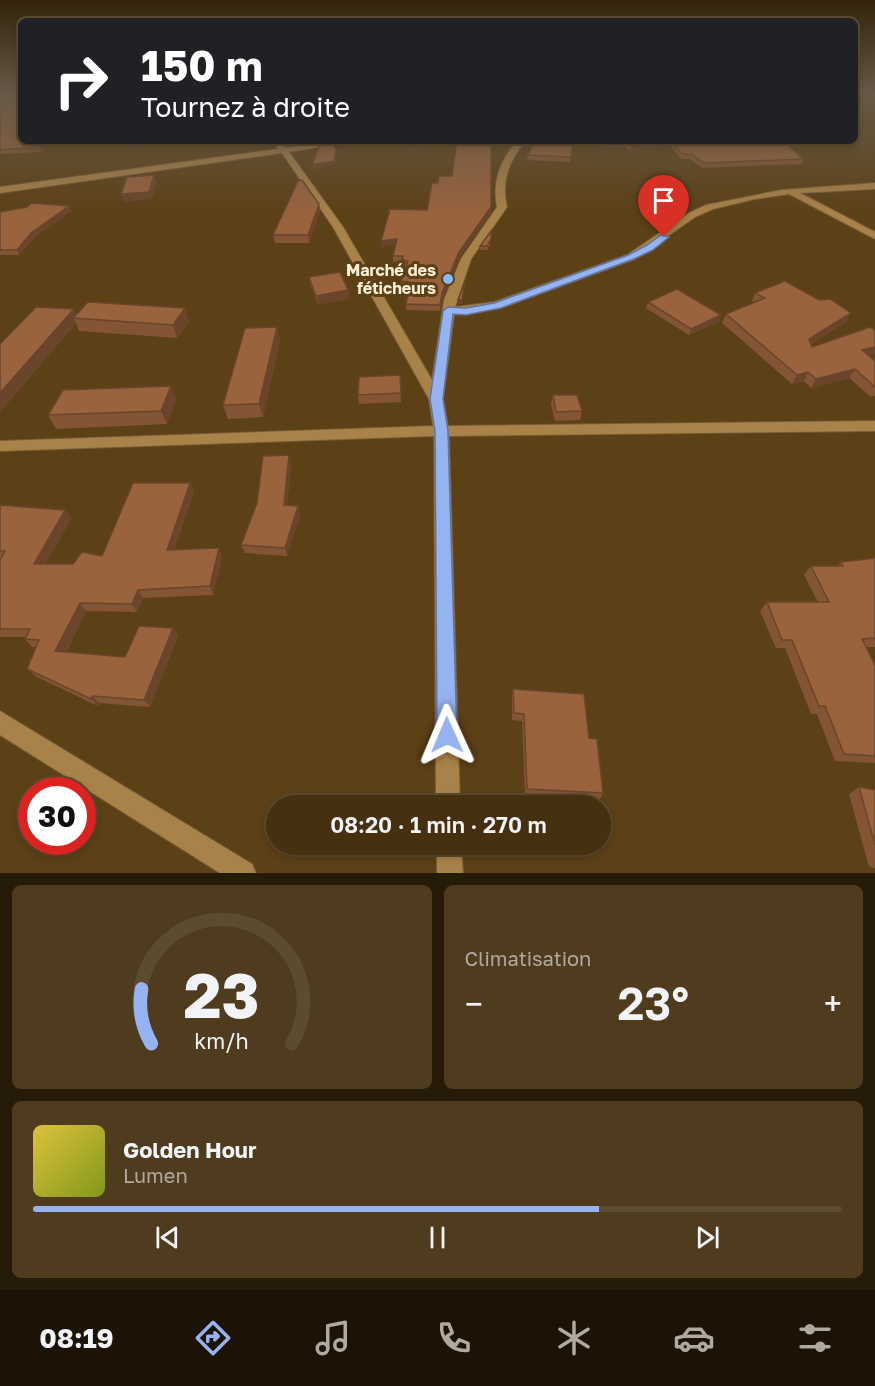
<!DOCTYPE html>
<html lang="fr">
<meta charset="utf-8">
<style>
body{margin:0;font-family:"Golos Text",sans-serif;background:#4f3c1e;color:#f1f3f6;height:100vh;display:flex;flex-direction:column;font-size:22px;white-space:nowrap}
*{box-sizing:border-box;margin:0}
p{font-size:20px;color:#b0a99f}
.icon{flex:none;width:33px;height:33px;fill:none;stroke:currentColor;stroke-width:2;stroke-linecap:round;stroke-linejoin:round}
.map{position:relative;height:873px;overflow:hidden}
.sheet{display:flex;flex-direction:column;gap:12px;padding:12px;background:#261a09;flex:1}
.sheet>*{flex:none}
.banner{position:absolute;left:18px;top:18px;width:840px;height:126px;border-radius:9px;box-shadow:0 3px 9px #0003,0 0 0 2px #5d4b30;background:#202124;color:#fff;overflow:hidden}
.speed{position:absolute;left:18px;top:777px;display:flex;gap:12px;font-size:30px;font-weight:700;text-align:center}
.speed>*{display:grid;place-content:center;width:78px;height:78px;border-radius:50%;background:#453010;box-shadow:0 3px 9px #0003,0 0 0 2px #5d4b30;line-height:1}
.speed .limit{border:9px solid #d22;background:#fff;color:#111}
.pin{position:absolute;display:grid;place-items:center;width:51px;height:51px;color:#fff;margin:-62px -26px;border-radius:50% 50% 50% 0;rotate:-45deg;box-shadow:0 0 6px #0007}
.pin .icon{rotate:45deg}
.me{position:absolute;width:66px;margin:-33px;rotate:359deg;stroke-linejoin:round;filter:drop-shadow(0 0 4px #0008)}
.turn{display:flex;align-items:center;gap:21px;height:126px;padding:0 24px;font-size:27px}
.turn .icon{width:78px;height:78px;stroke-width:2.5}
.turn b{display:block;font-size:42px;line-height:51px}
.big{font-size:45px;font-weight:600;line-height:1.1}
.sheet .widget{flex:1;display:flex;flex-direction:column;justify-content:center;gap:9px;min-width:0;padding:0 21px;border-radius:9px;background:#4f3c1e}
.sheet .dial{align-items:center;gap:0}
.dial svg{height:156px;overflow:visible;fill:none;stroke:#5d4b30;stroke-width:7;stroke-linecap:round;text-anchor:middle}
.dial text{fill:#f1f3f6;stroke:none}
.song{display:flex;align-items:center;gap:18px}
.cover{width:72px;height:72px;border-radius:9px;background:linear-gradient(135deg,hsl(50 70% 55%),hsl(70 70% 35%))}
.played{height:6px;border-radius:3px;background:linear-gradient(90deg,#95b2f1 70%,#5d4b30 70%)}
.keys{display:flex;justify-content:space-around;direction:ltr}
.heat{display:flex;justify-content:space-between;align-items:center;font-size:33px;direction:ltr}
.sheet .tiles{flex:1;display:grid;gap:12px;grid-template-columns:1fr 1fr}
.widget:last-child{grid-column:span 2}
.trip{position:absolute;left:266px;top:795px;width:345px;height:60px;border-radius:30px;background:#453010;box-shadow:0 3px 9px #0003,0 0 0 2px #5d4b30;font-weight:600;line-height:60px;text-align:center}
.tabs{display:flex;height:96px;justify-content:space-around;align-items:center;background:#1c1306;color:#b0a99f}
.tabs .icon{width:42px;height:42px}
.tabs .on{color:#95b2f1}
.tabs b{font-size:27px;color:#f1f3f6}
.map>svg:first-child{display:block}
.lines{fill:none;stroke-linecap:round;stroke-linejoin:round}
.minor-casing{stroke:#765c35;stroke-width:2}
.minor{fill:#a9824a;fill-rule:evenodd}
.wall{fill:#835534}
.shaded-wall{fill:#6a452b}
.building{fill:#98633d;stroke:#6a452b;stroke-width:1.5}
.route{fill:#95b2f1;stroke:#61749d;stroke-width:1.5}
.poi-dot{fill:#88bafc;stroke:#5c4016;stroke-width:2}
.labels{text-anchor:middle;stroke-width:6;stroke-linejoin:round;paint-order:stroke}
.far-poi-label{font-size:16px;font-weight:bold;fill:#ffeed8;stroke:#5c4016;text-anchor:end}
</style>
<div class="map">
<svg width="875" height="873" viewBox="0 0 875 873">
<rect width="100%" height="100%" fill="#5c4016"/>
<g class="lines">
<g class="minor-casing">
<g id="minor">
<path d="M336,141H357L289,152L343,227L432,380L444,300L461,259L497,207C492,181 500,161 517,141H525C509,162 501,180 507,207L471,259L455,307L494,302L627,255L689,213L706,205L781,190L875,183V189L800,193L875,232V239L789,194L755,199L713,209L695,217L635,259L501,308L454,315L443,399L448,426L875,421V431L449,436L460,806H436L434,436L0,451V441L433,426L429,399L333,227L282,153L0,193V187L278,149L275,144L279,142L286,148Z"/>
<polygon points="0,711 252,864 256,873 220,873 0,735"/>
<polygon points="437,844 461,844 463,873 437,873"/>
</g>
</g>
<use href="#minor" class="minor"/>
</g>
<g class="wall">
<polygon points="0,93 49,141 41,152 0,154"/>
<polygon points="454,141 491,141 491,212 459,258 442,299 440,311 406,310 406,304 409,287 401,287 401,281 406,266 402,266 402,261 393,262 393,256 396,244 381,247 381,241 427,210 438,183 452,176 456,143 454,143"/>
<polygon points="573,141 570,162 527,160 528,155"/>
<polygon points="578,141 782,141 804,159 802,164 702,168 690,159 681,159 670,145 630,151 626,147 602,147 601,143"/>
<polygon points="319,204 320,212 309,243 275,243 273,235"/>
<polygon points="69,206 71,211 34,238 19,255 0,255 0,212"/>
<polygon points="491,243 487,250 480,250 480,246"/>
<polygon points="309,277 348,290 349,299 318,304 311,286"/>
<polygon points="755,293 819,300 851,313 846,322 811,344 812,347 868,356 875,361 875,396 871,397 849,378 811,388 804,381 792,384 722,323 726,314 754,302 752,301"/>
<polygon points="648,302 719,322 689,335 646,308"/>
<polygon points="77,314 189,321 177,338 79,331 76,323 0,412"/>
<polygon points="280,340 263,417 228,419 223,405"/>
<polygon points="400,375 401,402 359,404 358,395"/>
<polygon points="553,395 582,411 580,420 555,421 551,404"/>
<polygon points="176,399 167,424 56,429 48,415"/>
<polygon points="289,455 291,464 287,506 300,515 287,556 245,553 241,545"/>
<polygon points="194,491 174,550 222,556 213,595 143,598 137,612 86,611 66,652 125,657 173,628 178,636 150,707 99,703 98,706 35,676 27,669 36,647 32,647 25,639 26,637 0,637 0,560 1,558 0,558 0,505 65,510 71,519 45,564 73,564 102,556"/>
<polygon points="875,558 875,647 866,647 875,665 875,763 835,761 817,714 811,714 785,648 776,648 760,611 767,602 818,602 804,575 811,566 838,566 841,562"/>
<polygon points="513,689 589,738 603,793 600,799 525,795 522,721 512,720 512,697"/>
<polygon points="859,787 875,790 875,868 869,867 849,794"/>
</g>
<g class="shaded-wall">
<polygon points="44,141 49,141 41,152 39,147"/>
<polygon points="145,141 149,141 148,144 129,147 128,144"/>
<polygon points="671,141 670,145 630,151 631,146"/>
<polygon points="425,143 425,149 408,152 408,146"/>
<polygon points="336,148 337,152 334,165 313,169 312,165"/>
<polygon points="154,175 157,182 152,199 124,202 121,194"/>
<polygon points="319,204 320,212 309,243 308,235"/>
<polygon points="69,206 71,211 34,238 19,255 17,250 31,233"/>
<polygon points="491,207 491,212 459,258 442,299 440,311 442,293 459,252"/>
<polygon points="397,239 397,244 381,247 381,241"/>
<polygon points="465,281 462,304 458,304 458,300"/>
<polygon points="348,290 349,299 318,304 316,296"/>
<polygon points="185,308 189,321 177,338 173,325"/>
<polygon points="74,309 79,318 73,318 76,323 0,412 0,393"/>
<polygon points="851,313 846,322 804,348 809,339"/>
<polygon points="721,315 719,322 689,335 691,329"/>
<polygon points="277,327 280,340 263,417 259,404"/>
<polygon points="875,347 875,354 856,359 862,350"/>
<polygon points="855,369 849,378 811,388 816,379"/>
<polygon points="808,372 804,381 792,384 797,375"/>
<polygon points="171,386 176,399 167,424 161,411"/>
<polygon points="289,455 291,464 286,514 284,505"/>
<polygon points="190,483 194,491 171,558 167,550"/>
<polygon points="298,506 300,515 287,556 285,548"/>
<polygon points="65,510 71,519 40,572 34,564"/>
<polygon points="219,548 222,556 213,595 210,586"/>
<polygon points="138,590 143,598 137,612 132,604"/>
<polygon points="80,603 86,611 62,658 55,651"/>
<polygon points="173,628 178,636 150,707 144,700"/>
<polygon points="92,696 99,703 98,706 91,699"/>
</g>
<g class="building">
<polygon points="0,93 21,93 21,141 44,141 39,147 0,150"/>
<polygon points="127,141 145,141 128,144"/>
<polygon points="406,141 424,141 425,143 408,146"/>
<polygon points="457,141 491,141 491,207 459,252 442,293 440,305 406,304 410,282 401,281 408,261 402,260 403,256 393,256 397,239 381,241 390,209 427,210 432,183 438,183 439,176 452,176"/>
<polygon points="535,141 573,141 571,157 528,155"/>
<polygon points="602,141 668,141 631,146 627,143 603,142"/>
<polygon points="671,141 782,141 804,159 704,163 691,154 682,154"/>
<polygon points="331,144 336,148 334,161 312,165 319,146"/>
<polygon points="154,175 149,192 121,194 127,177"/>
<polygon points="302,180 319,204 308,235 273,235 298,181"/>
<polygon points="32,203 69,206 31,233 17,250 0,250 0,212 27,207"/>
<polygon points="491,231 491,239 487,246 480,246"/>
<polygon points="340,272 348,290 316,296 309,277"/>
<polygon points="465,281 462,300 458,300"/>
<polygon points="785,281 819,300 830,299 851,313 809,339 812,347 870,327 875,330 875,347 862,350 875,361 875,387 855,369 816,379 808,372 797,375 726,314 765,298 755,293"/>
<polygon points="677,289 721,315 691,329 648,302"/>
<polygon points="88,302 185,308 173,325 73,318"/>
<polygon points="36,307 74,309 0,393 0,344"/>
<polygon points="277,327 259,404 223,405 245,328"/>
<polygon points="400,375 401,393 358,395 359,377"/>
<polygon points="171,386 161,411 48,415 63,390"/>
<polygon points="553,395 577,395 582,411 556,412"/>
<polygon points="289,455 284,505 298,506 285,548 241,545 257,503 263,456"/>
<polygon points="133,483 190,483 167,550 219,548 210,586 138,590 132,604 80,603 55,651 125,657 139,626 173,628 144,700 92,696 91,699 27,669 39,640 25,639 30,629 0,629 0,560 5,551 0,551 0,505 65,510 34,564 73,564 82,552 102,556"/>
<polygon points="875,558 875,638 862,639 875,665 875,756 844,754 825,706 819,706 792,640 782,640 767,602 829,602 811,566 843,566 841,562"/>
<polygon points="513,689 584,694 589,738 597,739 603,793 527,789 524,714 514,713"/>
<polygon points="859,787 875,790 875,845"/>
<polygon points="383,801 416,806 382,806"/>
</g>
<linearGradient id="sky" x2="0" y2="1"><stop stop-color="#33230c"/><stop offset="0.43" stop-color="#665947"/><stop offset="1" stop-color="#665947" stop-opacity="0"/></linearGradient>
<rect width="875" height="216" fill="url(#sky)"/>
<polygon class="route" points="661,235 669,237 653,250 634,259 501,308 466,315 453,314 443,399 448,431 457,735 454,742 447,745 440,742 437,735 435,431 430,399 443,311 448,307 466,308 494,303 628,255 647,245"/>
<circle class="poi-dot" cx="448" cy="279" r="6"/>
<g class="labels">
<g class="far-poi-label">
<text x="436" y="276">Marché des<tspan x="436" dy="18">féticheurs</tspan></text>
</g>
</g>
</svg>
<div class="speed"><div class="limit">30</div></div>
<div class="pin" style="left:664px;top:237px;background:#d93025"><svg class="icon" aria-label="arrive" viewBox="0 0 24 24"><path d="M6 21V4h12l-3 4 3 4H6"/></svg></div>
<svg class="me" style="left:447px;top:735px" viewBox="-20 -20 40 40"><path d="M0-17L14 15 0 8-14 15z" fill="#95b2f1" stroke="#fff" stroke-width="4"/></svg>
<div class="trip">08:20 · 1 min · 270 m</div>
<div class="banner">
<div class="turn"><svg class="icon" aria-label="right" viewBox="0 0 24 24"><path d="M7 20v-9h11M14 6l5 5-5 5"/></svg><div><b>150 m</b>Tournez à droite</div></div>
</div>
</div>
<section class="sheet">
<div class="tiles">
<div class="widget dial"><svg viewBox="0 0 100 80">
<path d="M14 69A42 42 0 1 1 86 69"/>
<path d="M14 69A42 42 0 0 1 9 41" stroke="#95b2f1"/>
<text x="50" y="56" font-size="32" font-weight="700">23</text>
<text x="50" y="72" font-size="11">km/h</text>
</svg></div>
<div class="widget"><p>Climatisation</p>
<div class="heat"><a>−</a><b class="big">23°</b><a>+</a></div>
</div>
<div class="widget">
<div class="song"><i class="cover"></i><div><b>Golden Hour</b><p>Lumen</p></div></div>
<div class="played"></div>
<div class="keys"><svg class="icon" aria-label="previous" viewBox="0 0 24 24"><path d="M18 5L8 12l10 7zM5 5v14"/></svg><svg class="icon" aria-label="pause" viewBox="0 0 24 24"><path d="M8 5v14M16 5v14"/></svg><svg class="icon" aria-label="next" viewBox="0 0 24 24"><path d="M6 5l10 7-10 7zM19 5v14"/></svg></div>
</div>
</div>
</section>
<nav class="tabs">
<b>08:19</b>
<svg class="icon on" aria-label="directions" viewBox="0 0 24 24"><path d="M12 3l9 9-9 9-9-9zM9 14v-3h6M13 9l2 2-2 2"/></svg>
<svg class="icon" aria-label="music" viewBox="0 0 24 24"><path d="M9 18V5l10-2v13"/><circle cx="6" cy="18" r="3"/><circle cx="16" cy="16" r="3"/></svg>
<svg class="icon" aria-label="phone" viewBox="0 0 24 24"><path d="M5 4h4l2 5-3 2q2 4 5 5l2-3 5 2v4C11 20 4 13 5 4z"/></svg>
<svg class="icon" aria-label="climate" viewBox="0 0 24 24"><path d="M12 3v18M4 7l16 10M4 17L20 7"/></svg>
<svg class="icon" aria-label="car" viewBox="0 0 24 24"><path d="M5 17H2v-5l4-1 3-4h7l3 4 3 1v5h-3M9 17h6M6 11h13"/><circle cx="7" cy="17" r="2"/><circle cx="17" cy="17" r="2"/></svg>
<svg class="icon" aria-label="filters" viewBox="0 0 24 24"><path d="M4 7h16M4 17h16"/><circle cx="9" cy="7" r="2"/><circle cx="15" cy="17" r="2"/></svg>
</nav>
